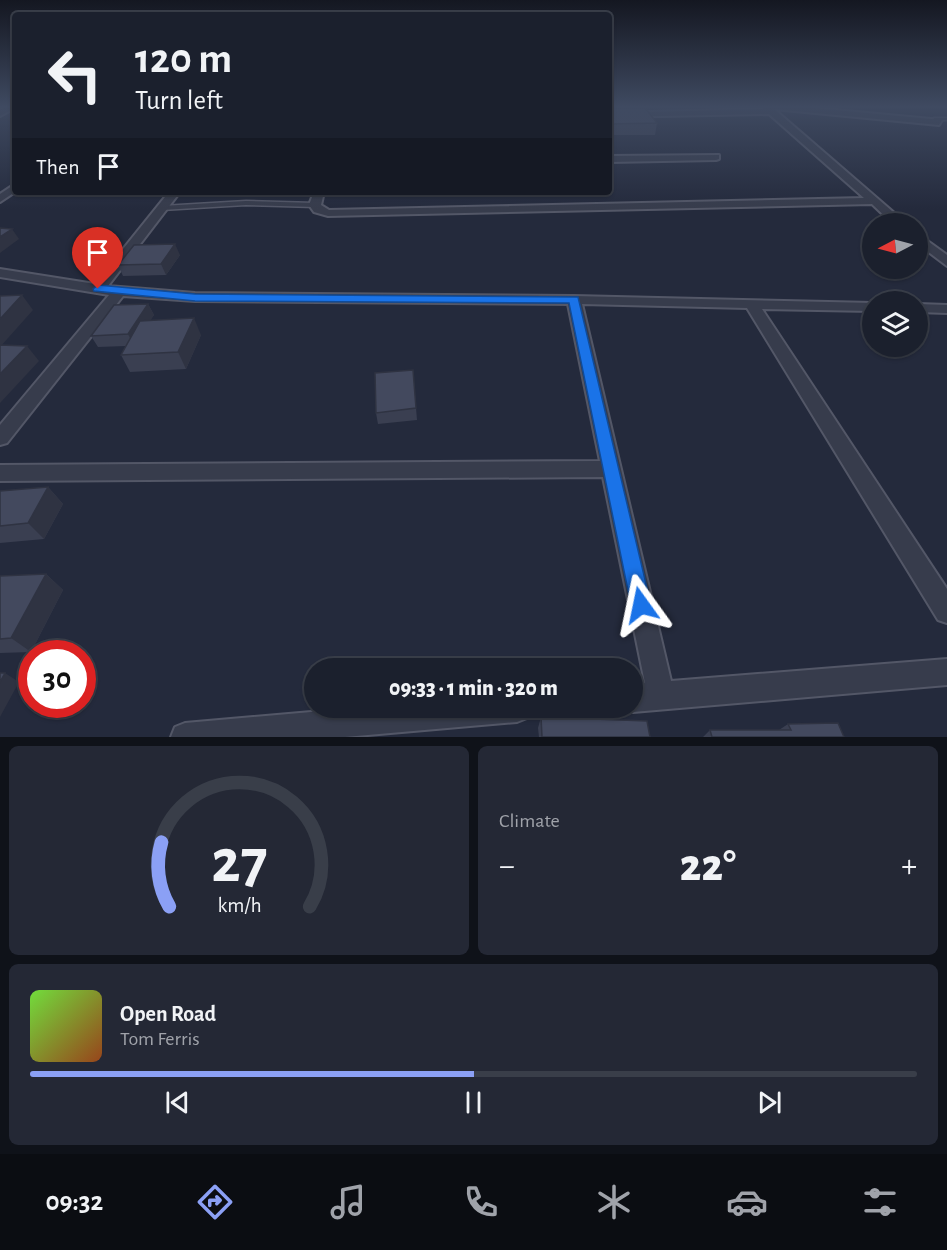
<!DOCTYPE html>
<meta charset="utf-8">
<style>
body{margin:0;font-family:"Alegreya Sans",sans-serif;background:#242835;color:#f1f3f6;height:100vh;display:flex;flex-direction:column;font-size:22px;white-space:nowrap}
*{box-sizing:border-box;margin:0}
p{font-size:20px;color:#a0a3aa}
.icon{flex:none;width:33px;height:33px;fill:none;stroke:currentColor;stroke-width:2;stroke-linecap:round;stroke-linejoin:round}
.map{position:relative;height:737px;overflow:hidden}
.drawer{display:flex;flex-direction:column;gap:9px;padding:9px;background:#0f1219;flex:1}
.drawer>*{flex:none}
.hud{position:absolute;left:12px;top:12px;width:600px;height:183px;border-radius:6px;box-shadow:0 2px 4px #0004,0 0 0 2px #393e49;background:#1b202d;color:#f1f3f6;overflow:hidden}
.needle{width:39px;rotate:264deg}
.controls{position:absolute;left:862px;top:213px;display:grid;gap:12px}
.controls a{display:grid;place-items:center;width:66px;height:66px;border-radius:50%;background:#1b202d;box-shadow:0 2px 4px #0004,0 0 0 2px #393e49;font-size:30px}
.speed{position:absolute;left:18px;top:640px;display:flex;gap:12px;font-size:30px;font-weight:700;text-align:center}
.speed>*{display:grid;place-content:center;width:78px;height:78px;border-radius:50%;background:#1b202d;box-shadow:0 2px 4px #0004,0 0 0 2px #393e49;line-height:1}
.speed .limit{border:9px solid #d22;background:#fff;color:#111}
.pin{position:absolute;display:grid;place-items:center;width:51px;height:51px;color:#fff;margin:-62px -26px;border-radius:50% 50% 50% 0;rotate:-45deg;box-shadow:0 0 6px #0007}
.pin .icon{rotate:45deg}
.me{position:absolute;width:66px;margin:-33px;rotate:348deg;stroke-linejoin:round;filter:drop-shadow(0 0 4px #0008)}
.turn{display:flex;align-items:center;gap:21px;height:126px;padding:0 24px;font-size:27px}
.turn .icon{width:78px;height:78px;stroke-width:2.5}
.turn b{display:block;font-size:42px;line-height:51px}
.then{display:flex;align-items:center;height:57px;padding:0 24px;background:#0003;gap:12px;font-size:22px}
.big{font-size:45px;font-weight:800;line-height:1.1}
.drawer .tile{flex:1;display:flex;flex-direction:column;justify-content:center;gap:9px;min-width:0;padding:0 21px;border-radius:9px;background:#242835}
.drawer .dial{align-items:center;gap:0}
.dial svg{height:156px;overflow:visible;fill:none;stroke:#393e49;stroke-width:7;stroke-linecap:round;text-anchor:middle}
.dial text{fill:#f1f3f6;stroke:none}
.song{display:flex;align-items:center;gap:18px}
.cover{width:72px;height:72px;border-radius:9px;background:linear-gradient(135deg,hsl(100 70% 55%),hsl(20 70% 35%))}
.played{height:6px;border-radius:3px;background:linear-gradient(90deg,#8ba0f5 50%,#393e49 50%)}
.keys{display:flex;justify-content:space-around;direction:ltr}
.heat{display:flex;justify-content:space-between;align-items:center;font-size:33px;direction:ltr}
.drawer .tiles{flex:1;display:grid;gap:9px;grid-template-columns:1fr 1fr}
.tile:last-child{grid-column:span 2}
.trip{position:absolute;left:304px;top:658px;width:339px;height:60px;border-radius:30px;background:#1b202d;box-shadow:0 2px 4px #0004,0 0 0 2px #393e49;font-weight:800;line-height:60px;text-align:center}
.menu{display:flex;height:96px;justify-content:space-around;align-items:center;background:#0b0d12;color:#a0a3aa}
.menu .icon{width:42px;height:42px}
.menu .on{color:#8ba0f5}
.menu b{font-size:27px;color:#f1f3f6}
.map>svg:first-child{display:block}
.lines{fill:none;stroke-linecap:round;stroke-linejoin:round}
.service-casing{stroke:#535767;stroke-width:3}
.minor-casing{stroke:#535767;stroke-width:4}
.service{fill:#373c4c;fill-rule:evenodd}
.minor{fill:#373c4c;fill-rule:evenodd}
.wall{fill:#3a3f51}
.shaded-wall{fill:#2f3342}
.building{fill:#43495e;stroke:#2f3342;stroke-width:1.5}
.route{fill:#1a73e8;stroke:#114b97;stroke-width:1.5}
</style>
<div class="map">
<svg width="947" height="737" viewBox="0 0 947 737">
<rect width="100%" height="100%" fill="#242a3c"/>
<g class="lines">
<g class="service-casing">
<g id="service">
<polygon points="934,118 947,118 947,120 933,120"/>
<polygon points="246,201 315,203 318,205 315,207 246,205 162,210 159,208 162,206"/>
</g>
</g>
<g class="minor-casing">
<g id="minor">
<polygon points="7,106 15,108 0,116 0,110"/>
<polygon points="761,106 793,106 942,120 939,125 774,109 907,224 893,224 872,204 328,216 314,212 309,205 314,192 324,192 321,205 329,210 864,198 769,114 609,117 609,113 763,109"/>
<polygon points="719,155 719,159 716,160 609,162 609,156"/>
<polygon points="15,184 15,192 0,202 0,194"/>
<polygon points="169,192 180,192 108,286 195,293 574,296 873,303 873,311 762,309 947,589 947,623 938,620 747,308 582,304 671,681 947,659 947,685 633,712 624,708 633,708 633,684 645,683 603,477 0,481 0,465 600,461 568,304 195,301 123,296 7,443 0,445 0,425 109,295 0,277 0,269 95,284"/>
<polygon points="918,234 947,255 947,266 918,244"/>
<polygon points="918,304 947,305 947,313 918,312"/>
<polygon points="357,708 531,708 527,718 517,722 345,737 171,737 175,727 185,723"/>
</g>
</g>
<use href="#service" class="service"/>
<use href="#minor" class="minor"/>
</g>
<g class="wall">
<polygon points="609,106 637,106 637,108 657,123 655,135 609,135"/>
<polygon points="180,255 166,275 123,276 118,265"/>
<polygon points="148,304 154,315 150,320 201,335 186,369 130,372 121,355 126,346 98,347 91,336"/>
<polygon points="413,370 417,420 378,424 376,413"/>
<polygon points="48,487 63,504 44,539 0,543 0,491"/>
<polygon points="46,574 63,590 31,652 0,653 0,576"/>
<polygon points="541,717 650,737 539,737 538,728"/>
<polygon points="788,724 844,737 703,737 710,730 779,730"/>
</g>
<g class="shaded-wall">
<polygon points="12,229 19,239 0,253 0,237"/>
<polygon points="175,244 180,255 166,275 161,264"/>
<polygon points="22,295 33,310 0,347 0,319"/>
<polygon points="148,304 154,315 134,346 128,334"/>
<polygon points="194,318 201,335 186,369 178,352"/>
<polygon points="27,346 39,361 0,403 0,374"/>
<polygon points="48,487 63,504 44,539 28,523"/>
<polygon points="46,574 63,590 31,652 11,638"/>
<polygon points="5,673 19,682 0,717 0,682"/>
</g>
<g class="building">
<polygon points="609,106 609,108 645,108 657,123 609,124"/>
<polygon points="0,228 12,229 0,237"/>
<polygon points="175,244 161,264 118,265 134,245"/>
<polygon points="22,295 0,319 0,296"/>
<polygon points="148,304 128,334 91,336 114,305"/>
<polygon points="194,318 178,352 121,355 140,321"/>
<polygon points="0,345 27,346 0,374"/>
<polygon points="413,370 416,408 376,413 375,373"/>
<polygon points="48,487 28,523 0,526 0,491"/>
<polygon points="46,574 11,638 0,639 0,576"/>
<polygon points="0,673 5,673 0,682"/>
<polygon points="541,717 647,721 650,737 542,737"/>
<polygon points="838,723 844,737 712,737 710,730 791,730 788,724"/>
</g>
<linearGradient id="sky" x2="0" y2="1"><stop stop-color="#141721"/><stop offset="0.51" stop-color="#3f4a61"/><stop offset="1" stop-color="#3f4a61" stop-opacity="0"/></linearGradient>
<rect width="947" height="209" fill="url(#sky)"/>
<polygon class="route" points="98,285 195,294 578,297 651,605 648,612 641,615 634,612 631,605 569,303 195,301 94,291 93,289"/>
</svg>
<div class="controls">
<a><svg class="needle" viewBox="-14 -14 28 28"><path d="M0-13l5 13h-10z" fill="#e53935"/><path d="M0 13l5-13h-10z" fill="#a0a3aa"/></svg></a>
<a><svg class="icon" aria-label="layers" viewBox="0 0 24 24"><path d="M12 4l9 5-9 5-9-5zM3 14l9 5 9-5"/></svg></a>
</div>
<div class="speed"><div class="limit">30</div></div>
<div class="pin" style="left:98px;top:289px;background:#d93025"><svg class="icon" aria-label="arrive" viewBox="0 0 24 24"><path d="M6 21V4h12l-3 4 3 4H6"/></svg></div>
<svg class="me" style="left:641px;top:605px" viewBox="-20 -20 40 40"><path d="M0-17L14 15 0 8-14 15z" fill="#1a73e8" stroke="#fff" stroke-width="4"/></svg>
<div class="trip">09:33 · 1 min · 320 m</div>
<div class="hud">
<div class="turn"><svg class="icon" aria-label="left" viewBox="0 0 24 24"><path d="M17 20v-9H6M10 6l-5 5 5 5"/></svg><div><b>120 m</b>Turn left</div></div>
<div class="then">Then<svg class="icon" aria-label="arrive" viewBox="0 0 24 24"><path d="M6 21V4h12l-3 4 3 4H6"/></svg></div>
</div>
</div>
<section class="drawer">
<div class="tiles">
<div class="tile dial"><svg viewBox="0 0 100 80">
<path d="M14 69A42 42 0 1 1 86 69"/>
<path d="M14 69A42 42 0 0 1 10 36" stroke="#8ba0f5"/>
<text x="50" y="56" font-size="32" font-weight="700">27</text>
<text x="50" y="72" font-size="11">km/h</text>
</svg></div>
<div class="tile"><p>Climate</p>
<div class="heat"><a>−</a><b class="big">22°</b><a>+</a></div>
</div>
<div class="tile">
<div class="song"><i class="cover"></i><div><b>Open Road</b><p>Tom Ferris</p></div></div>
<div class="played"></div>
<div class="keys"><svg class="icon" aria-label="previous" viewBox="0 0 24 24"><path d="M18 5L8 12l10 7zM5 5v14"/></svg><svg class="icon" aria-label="pause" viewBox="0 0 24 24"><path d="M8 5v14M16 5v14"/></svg><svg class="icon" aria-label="next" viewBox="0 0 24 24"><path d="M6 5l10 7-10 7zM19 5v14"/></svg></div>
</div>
</div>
</section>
<nav class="menu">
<b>09:32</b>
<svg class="icon on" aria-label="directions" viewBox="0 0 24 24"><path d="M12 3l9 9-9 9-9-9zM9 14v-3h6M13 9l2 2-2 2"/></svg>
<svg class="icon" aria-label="music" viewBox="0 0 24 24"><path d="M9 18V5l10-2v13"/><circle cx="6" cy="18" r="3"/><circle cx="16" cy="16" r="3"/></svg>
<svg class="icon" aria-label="phone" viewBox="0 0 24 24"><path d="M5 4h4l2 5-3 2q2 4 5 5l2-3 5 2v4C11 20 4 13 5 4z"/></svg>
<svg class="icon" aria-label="climate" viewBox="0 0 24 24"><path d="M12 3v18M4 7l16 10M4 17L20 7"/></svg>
<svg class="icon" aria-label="car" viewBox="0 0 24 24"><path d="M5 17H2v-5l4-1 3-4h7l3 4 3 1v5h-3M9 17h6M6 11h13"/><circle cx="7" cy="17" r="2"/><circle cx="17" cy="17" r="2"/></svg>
<svg class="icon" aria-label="filters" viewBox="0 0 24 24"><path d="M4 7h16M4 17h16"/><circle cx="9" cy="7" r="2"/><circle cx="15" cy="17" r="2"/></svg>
</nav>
